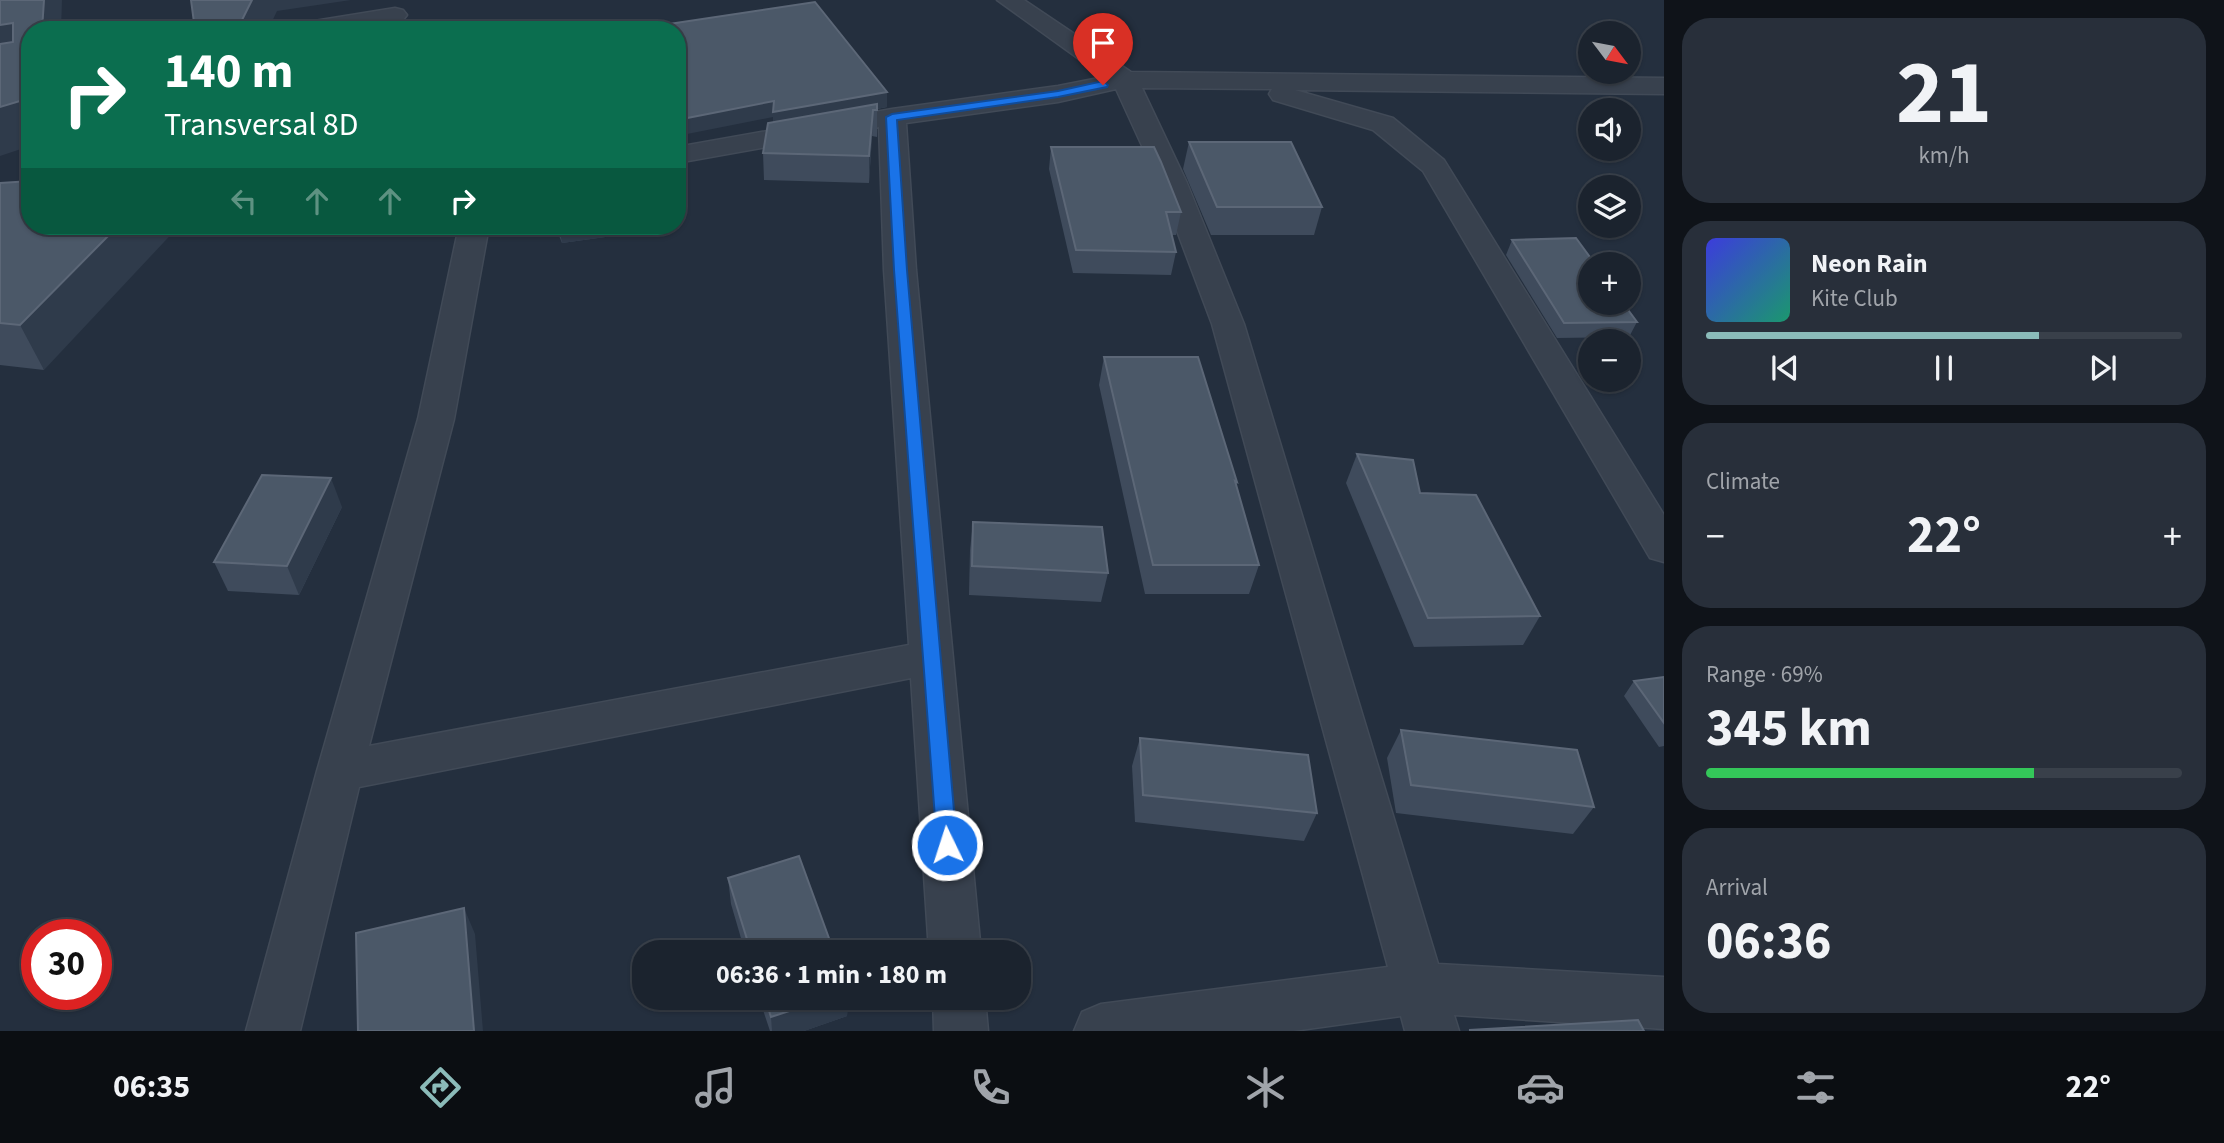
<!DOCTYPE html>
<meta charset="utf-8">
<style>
body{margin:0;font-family:"Source Sans 3",sans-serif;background:#282f3a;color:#f1f3f6;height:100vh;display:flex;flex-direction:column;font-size:26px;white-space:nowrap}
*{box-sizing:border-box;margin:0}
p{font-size:23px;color:#a0a4aa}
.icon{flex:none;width:38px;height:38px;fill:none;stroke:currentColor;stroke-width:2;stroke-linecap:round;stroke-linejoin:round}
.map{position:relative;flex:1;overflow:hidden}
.panel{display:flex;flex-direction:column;gap:18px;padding:18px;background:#0f1319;width:560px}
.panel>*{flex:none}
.hud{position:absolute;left:21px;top:21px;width:665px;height:214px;border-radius:28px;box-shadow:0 2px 5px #0004,0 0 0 2px #39404a;background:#0b6e4f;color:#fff;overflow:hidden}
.needle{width:46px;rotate:122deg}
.fabs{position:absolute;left:1578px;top:21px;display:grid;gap:14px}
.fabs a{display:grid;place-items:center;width:63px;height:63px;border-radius:50%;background:#1b232e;box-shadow:0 2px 5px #0004,0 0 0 2px #39404a;font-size:35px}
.speed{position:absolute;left:21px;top:919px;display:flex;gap:14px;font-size:35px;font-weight:700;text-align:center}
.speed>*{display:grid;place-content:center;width:91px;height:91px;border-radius:50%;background:#1b232e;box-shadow:0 2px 5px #0004,0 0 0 2px #39404a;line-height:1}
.speed .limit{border:10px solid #d22;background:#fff;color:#111}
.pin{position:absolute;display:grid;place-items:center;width:60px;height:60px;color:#fff;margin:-72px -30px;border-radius:50% 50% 50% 0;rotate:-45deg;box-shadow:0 0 7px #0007}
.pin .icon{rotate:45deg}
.me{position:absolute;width:77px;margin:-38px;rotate:356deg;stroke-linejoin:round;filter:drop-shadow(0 0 5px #0008)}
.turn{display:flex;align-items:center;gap:24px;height:147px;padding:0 28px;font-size:32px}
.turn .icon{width:91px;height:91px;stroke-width:2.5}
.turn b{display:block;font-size:49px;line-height:60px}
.lanes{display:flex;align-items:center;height:66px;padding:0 28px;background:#0003;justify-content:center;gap:35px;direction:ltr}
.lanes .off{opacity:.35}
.big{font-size:52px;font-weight:700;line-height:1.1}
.panel .tile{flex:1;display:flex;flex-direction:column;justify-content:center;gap:10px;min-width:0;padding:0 24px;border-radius:28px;background:#282f3a}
.panel .dial{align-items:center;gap:0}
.dial b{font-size:91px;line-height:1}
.song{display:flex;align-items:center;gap:21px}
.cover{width:84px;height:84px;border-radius:10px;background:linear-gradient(135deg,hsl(240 70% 55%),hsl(160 70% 35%))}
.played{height:7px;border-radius:4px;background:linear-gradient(90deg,#8bbbb9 70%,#39404a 70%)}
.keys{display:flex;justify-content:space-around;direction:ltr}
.heat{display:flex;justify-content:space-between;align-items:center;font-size:38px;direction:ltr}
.charge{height:10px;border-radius:5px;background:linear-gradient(90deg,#34c759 69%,#39404a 0)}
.trip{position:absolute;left:632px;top:940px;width:399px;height:70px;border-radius:28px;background:#1b232e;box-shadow:0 2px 5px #0004,0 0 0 2px #39404a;font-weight:700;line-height:70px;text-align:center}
.tab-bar{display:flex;height:112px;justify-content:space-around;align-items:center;background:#0b0e12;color:#a0a4aa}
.tab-bar .icon{width:49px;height:49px}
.tab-bar .active{color:#8bbbb9}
.tab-bar b{font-size:32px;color:#f1f3f6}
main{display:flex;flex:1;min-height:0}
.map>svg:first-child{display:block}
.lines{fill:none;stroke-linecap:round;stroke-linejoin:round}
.street-casing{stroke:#414a57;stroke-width:3}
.street{fill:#38414e;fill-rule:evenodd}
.wall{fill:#3f4b5c}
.shaded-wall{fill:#2f3b4b}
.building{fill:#4b5868;stroke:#5c6777;stroke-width:2}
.route{fill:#1a73e8;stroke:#114b97;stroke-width:2}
</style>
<main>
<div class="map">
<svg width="1664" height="1031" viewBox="0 0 1664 1031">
<rect width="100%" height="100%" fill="#242f3e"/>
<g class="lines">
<g class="street-casing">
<g id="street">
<polygon points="997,0 1024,0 1131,72 1664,78 1664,94 1295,90 1393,118 1444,160 1664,515 1664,562 1650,558 1423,171 1373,130 1273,100 1269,94 1272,89 1142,88 1187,183 1244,324 1438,964 1664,977 1664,1029 1454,1015 1459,1031 1405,1031 1401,1016 1293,1031 1074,1031 1082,1012 1101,1004 1388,967 1212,324 1159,183 1116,89 1058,102 906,123 916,270 981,952 929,952 911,678 359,787 300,1031 246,1031 317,771 418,419 459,226 489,226 454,419 369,746 909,645 884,270 879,127 677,163 677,147 892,109 1058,86 1104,77"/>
<polygon points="395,8 403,10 407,15 403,20 348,30 290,30 293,25 302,23"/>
<polygon points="933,998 985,998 988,1031 934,1031"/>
</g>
</g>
<use href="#street" class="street"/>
</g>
<g class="wall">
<polygon points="887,92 887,107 877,109 877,137 872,136 869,183 764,180 763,153 773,122 773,117"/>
<polygon points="1189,142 1322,207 1314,235 1211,235 1183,169"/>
<polygon points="1051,147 1181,212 1176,235 1172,235 1176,252 1171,275 1073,273 1049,169"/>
<polygon points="0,183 44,370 0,365"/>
<polygon points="555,226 626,226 627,234 562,243"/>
<polygon points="1512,240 1637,322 1629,337 1557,338 1506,255"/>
<polygon points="1104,357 1237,482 1236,485 1259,565 1249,594 1145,594 1099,385"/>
<polygon points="1357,454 1420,493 1540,616 1523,645 1414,647 1346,483"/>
<polygon points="342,507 299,595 228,591 214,562"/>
<polygon points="973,522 1108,573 1101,602 969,595 970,550"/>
<polygon points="1664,677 1664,746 1659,747 1624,696 1634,681"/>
<polygon points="1401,730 1594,807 1573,834 1396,813 1387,758"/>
<polygon points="1140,738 1317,813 1304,841 1135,822 1132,766"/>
<polygon points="728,878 834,952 745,952 731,904"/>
<polygon points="759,998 848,998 847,1016 804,1031 770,1031"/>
</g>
<g class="shaded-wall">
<polygon points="44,0 62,0 61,30 42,30"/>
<polygon points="252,0 351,0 277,11 268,30 237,30"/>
<polygon points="13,23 30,59 0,68 0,25"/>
<polygon points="887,92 887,107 773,127 773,117 677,136 677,120 774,101"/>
<polygon points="30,98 30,146 0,156 0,107"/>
<polygon points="873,110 872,136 869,183 869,156"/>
<polygon points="118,226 179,226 44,370 20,325"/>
<polygon points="564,226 626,226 627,234 562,243 559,227"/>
<polygon points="331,478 342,507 299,595 287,566"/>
<polygon points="464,908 475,934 483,1031 474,1031"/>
<polygon points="829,998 848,998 847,1016 804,1031 772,1031 771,1017"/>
</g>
<g class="building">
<polygon points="0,0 44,0 42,30 30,30 30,98 0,107 0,44 13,42 13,23 0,25"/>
<polygon points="191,0 252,0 237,30 195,30"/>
<polygon points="815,2 887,92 773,112 774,101 677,120 677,30 629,30"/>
<polygon points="877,104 877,110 873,110 869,156 763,153 768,123"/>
<polygon points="1189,142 1291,142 1322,207 1217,207"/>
<polygon points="1051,147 1154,147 1161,162 1181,212 1166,212 1176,252 1076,250"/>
<polygon points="30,181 30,226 118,226 20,325 0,323 0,183"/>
<polygon points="1576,238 1595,264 1591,264 1591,303 1623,303 1637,322 1564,323 1512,240"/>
<polygon points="1104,357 1198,357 1237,482 1235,481 1259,565 1153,565"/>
<polygon points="1357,454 1413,460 1420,493 1476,495 1540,616 1428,618"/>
<polygon points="262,475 331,478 287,566 214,562"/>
<polygon points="973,522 1102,527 1108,573 972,566"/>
<polygon points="1664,677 1664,723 1634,681"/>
<polygon points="1401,730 1577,750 1594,807 1411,785"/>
<polygon points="1140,738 1308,755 1317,813 1143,795"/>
<polygon points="799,856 834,952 751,952 728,878"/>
<polygon points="464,908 474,1031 358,1031 356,933"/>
<polygon points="765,998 829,998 771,1017"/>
<polygon points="1638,1020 1644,1031 1469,1030"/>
</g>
<polygon class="route" points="1103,81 1108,85 1107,87 1058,97 897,120 907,270 957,845 954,851 947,854 940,851 937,845 894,270 886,117 892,114 1058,91"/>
</svg>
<div class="fabs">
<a><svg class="needle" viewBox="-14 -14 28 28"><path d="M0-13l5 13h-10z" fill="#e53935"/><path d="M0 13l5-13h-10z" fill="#a0a4aa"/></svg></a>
<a><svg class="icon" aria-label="sound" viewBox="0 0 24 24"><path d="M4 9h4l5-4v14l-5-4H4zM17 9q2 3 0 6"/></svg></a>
<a><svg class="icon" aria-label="layers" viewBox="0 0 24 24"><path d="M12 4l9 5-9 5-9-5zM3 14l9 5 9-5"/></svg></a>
<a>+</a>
<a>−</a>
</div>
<div class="speed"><div class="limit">30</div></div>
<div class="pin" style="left:1103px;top:85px;background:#d93025"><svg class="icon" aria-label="arrive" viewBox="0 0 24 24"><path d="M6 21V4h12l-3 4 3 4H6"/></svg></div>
<svg class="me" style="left:947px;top:845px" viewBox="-20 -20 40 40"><circle r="17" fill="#1a73e8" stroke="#fff" stroke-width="3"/><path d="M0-11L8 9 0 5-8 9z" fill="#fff"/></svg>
<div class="trip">06:36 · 1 min · 180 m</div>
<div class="hud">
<div class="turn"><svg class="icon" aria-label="right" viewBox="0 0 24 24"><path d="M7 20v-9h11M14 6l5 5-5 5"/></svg><div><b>140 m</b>Transversal 8D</div></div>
<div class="lanes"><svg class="icon off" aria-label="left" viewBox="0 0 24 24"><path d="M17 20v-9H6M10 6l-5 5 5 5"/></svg><svg class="icon off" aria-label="ahead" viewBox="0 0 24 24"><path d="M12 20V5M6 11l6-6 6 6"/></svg><svg class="icon off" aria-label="ahead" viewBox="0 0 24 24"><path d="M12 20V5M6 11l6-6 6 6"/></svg><svg class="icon" aria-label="right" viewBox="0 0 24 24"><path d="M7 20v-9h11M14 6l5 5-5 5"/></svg></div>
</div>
</div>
<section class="panel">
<div class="tile dial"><b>21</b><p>km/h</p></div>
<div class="tile">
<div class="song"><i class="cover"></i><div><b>Neon Rain</b><p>Kite Club</p></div></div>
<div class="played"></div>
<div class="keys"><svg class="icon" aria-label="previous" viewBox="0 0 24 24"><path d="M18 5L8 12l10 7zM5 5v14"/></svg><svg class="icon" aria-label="pause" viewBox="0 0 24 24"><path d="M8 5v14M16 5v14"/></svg><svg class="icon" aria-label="next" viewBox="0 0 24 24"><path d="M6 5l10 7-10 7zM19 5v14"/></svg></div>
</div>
<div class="tile"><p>Climate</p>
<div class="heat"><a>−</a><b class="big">22°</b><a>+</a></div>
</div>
<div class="tile"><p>Range · 69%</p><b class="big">345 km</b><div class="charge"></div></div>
<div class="tile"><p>Arrival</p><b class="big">06:36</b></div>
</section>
</main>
<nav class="tab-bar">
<b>06:35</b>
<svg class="icon active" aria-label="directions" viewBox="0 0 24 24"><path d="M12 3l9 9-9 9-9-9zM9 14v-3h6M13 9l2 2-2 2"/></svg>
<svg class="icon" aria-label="music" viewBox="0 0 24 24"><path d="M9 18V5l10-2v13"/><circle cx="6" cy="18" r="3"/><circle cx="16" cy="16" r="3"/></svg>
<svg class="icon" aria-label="phone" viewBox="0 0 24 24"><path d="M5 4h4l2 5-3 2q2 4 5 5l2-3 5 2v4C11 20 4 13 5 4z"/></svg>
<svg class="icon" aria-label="climate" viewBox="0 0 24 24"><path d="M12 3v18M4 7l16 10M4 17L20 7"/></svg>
<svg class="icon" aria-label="car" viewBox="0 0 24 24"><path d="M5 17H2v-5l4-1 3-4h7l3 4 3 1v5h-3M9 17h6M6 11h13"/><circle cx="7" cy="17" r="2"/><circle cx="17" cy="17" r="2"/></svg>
<svg class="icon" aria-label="filters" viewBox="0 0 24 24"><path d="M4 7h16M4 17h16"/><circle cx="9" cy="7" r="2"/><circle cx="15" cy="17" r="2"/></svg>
<b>22°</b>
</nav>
